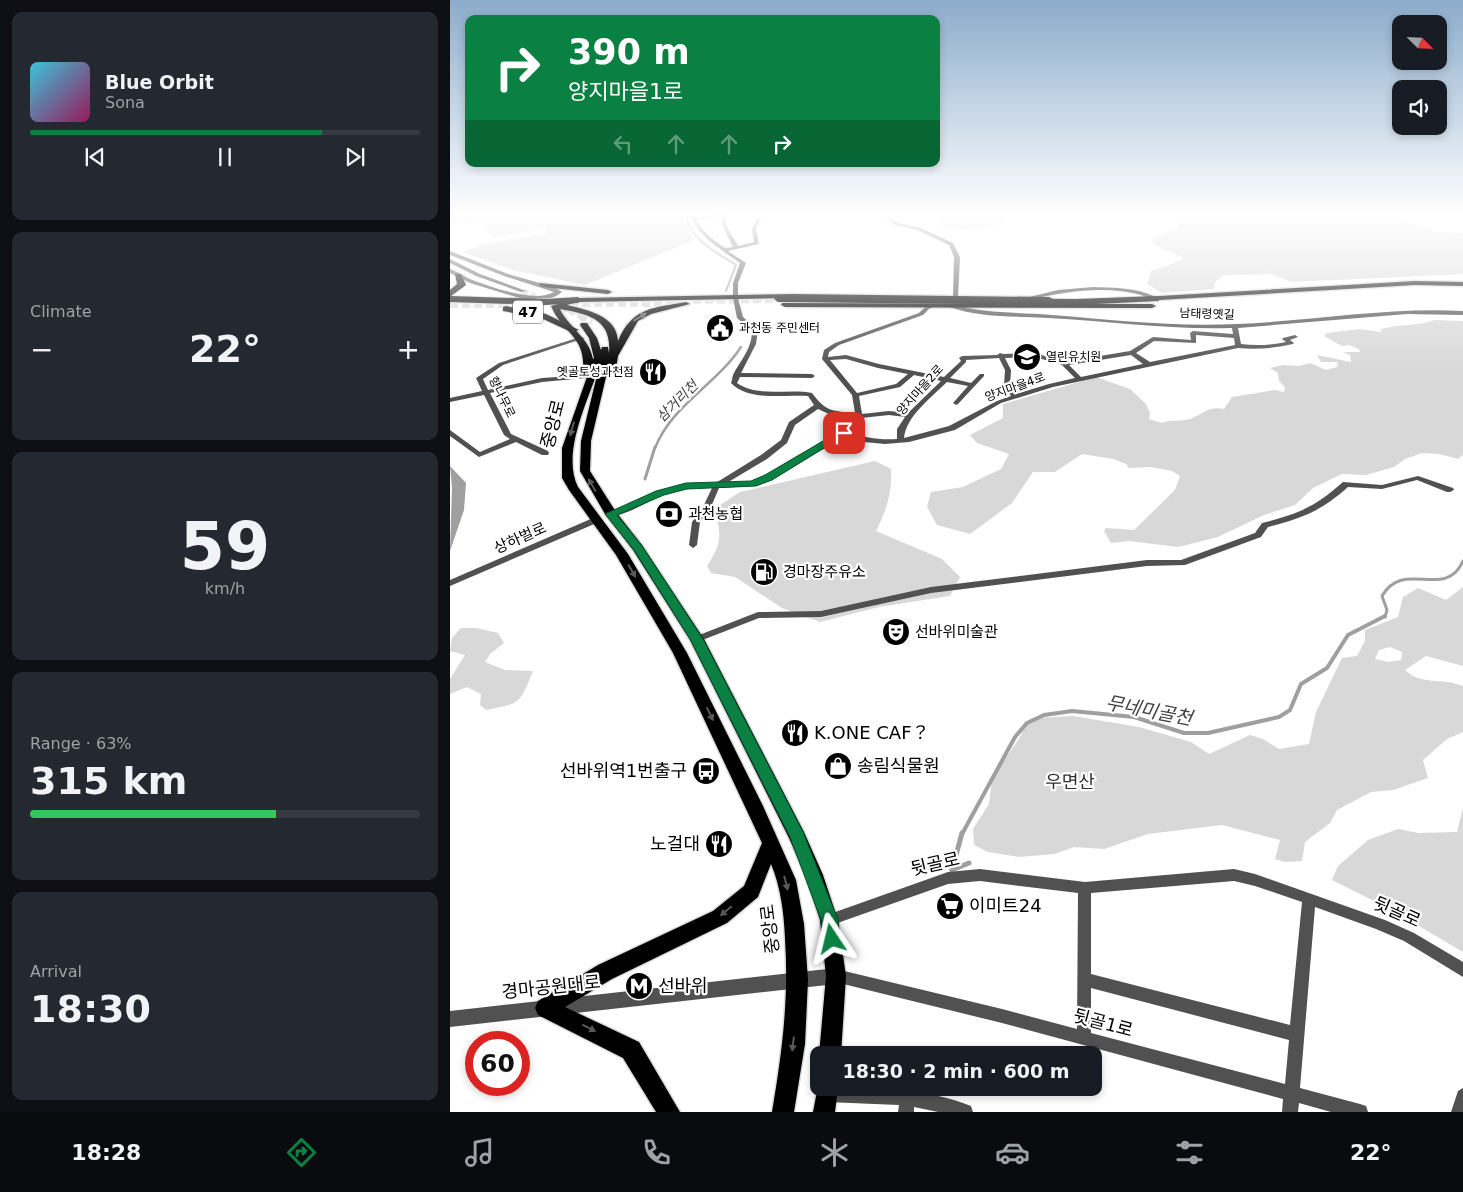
<!DOCTYPE html>
<meta charset="utf-8">
<style>
body{margin:0;font-family:"DejaVu Sans","Noto Sans KR",sans-serif;background:#242831;color:#f1f3f6;height:100vh;display:flex;flex-direction:column;font-size:19px;white-space:nowrap}
*{box-sizing:border-box;margin:0}
p{font-size:16px;color:#9ea1a6}
.icon{flex:none;width:28px;height:28px;fill:none;stroke:currentColor;stroke-width:2;stroke-linecap:round;stroke-linejoin:round}
.map{position:relative;flex:1;overflow:hidden}
.panel{display:flex;flex-direction:column;gap:12px;padding:12px;background:#0d0f14;width:450px}
.panel>*{flex:none}
.hud{position:absolute;left:15px;top:15px;width:475px;height:152px;border-radius:10px;box-shadow:0 2px 8px #0003;background:#0b8043;color:#fff;overflow:hidden}
.needle{width:32px;rotate:114deg}
.fabs{position:absolute;left:942px;top:15px;display:grid;gap:10px}
.fabs a{display:grid;place-items:center;width:55px;height:55px;border-radius:10px;background:#171b24;box-shadow:0 2px 8px #0003;font-size:25px}
.speed{position:absolute;left:15px;top:1031px;display:flex;gap:10px;font-size:25px;font-weight:700;text-align:center}
.speed>*{display:grid;place-content:center;width:65px;height:65px;border-radius:50%;background:#171b24;box-shadow:0 2px 8px #0003;line-height:1}
.speed .limit{border:8px solid #d22;background:#fff;color:#111}
.pin{position:absolute;display:grid;place-items:center;width:42px;height:42px;color:#fff;margin:-21px;border-radius:10px;box-shadow:0 2px 8px #0006}
.me{position:absolute;width:55px;margin:-28px;rotate:350deg;stroke-linejoin:round;filter:drop-shadow(0 0 4px #0008)}
.turn{display:flex;align-items:center;gap:18px;height:105px;padding:0 20px;font-size:22px}
.turn .icon{width:65px;height:65px;stroke-width:2.5}
.turn b{display:block;font-size:35px;line-height:42px}
.lanes{display:flex;align-items:center;height:48px;padding:0 20px;background:#0003;justify-content:center;gap:25px;direction:ltr}
.lanes .off{opacity:.35}
.big{font-size:38px;font-weight:700;line-height:1.1}
.panel .tile{flex:1;display:flex;flex-direction:column;justify-content:center;gap:8px;min-width:0;padding:0 18px;border-radius:10px;background:#242831}
.panel .dial{align-items:center;gap:0}
.dial b{font-size:65px;line-height:1}
.song{display:flex;align-items:center;gap:15px}
.cover{width:60px;height:60px;border-radius:8px;background:linear-gradient(135deg,hsl(190 70% 55%),hsl(330 70% 35%))}
.played{height:5px;border-radius:2px;background:linear-gradient(90deg,#0b8043 75%,#363941 75%)}
.keys{display:flex;justify-content:space-around;direction:ltr}
.heat{display:flex;justify-content:space-between;align-items:center;font-size:28px;direction:ltr}
.charge{height:8px;border-radius:4px;background:linear-gradient(90deg,#34c759 63%,#363941 0)}
.trip{position:absolute;left:360px;top:1046px;width:292px;height:50px;border-radius:10px;background:#171b24;box-shadow:0 2px 8px #0003;font-weight:700;line-height:50px;text-align:center}
.tabs{display:flex;height:80px;justify-content:space-around;align-items:center;background:#090b0e;color:#9ea1a6}
.tabs .icon{width:35px;height:35px}
.tabs .current{color:#0b8043}
.tabs b{font-size:22px;color:#f1f3f6}
main{display:flex;flex:1;min-height:0}
.map>svg:first-child{display:block}
.green{fill:#d8d8d8;fill-rule:evenodd}
.water{fill:#9f9f9f}
.lines{fill:none;stroke-linecap:round;stroke-linejoin:round}
.stream-far4{stroke:#9f9f9f;stroke-width:2}
.stream-far3{stroke:#9f9f9f;stroke-width:2.5}
.stream-far2{stroke:#9f9f9f;stroke-width:3}
.stream-far1{stroke:#9f9f9f;stroke-width:4}
.stream{stroke:#9f9f9f;stroke-width:5}
.tertiary-tunnel-far1{stroke:#d9d9d9;stroke-width:5.5;stroke-dasharray:5.5 3;stroke-linecap:butt}
.tertiary-tunnel{stroke:#d9d9d9;stroke-width:8;stroke-dasharray:8 4;stroke-linecap:butt}
.trunk-tunnel{stroke:#d9d9d9;stroke-width:8;stroke-dasharray:8 4;stroke-linecap:butt}
.primary-casing{stroke:#dbdbdb;stroke-width:3}
.trunk-casing{stroke:#dbdbdb;stroke-width:2}
.minor{fill:#515151;fill-rule:evenodd}
.tertiary{fill:#515151;fill-rule:evenodd}
.primary{fill:#000;fill-rule:evenodd}
.trunk{fill:#000;fill-rule:evenodd}
.oneway{fill:#595959}
.route{fill:#0b8043;stroke:#07532c}
.labels{text-anchor:middle;stroke-width:4.5;stroke-linejoin:round;paint-order:stroke}
.far-street-label{font-size:12px;fill:#000;stroke:#fff}
.far-poi-label{font-size:12px;fill:#000;stroke:#fff;text-anchor:start}
.shield{fill:#fff;stroke:#4c4c4c;stroke-width:1}
.shield-label{font-size:14px;font-weight:bold;fill:#000}
.far-water-label{font-size:14px;font-style:italic;fill:#404040;stroke:#fff}
.poi-label{font-size:15px;fill:#000;stroke:#fff;text-anchor:start}
.street-label{font-size:15px;fill:#000;stroke:#fff}
.near-street-label{font-size:18px;fill:#000;stroke:#fff}
.near-poi-label{font-size:18px;fill:#000;stroke:#fff;text-anchor:start}
.near-park-label{font-size:18px;fill:#2f2f2f;stroke:#fff}
.near-water-label{font-size:19px;font-style:italic;fill:#404040;stroke:#fff}
</style>
<main>
<section class="panel">
<div class="tile">
<div class="song"><i class="cover"></i><div><b>Blue Orbit</b><p>Sona</p></div></div>
<div class="played"></div>
<div class="keys"><svg class="icon" aria-label="previous" viewBox="0 0 24 24"><path d="M18 5L8 12l10 7zM5 5v14"/></svg><svg class="icon" aria-label="pause" viewBox="0 0 24 24"><path d="M8 5v14M16 5v14"/></svg><svg class="icon" aria-label="next" viewBox="0 0 24 24"><path d="M6 5l10 7-10 7zM19 5v14"/></svg></div>
</div>
<div class="tile"><p>Climate</p>
<div class="heat"><a>−</a><b class="big">22°</b><a>+</a></div>
</div>
<div class="tile dial"><b>59</b><p>km/h</p></div>
<div class="tile"><p>Range · 63%</p><b class="big">315 km</b><div class="charge"></div></div>
<div class="tile"><p>Arrival</p><b class="big">18:30</b></div>
</section>
<div class="map">
<svg width="1013" height="1112" viewBox="0 0 1013 1112">
<rect width="100%" height="100%" fill="#fff"/>
<g class="green">
<polygon points="23,214 235,214 234,219 244,240 135,285 63,270 13,252 31,245 96,233 94,228 43,238 37,231 34,222 0,225 0,219"/>
<path d="M492,214H561C553,231 509,231 493,228Z"/>
<polygon points="733,214 950,214 947,219 986,232 1013,233 1013,274 842,282 822,274 773,275 765,282 764,289 712,293 697,284 701,271 717,266 734,258 704,245 702,240 728,227 726,216"/>
<path d="M985,320L1013,321V455L1008,459L989,454L972,453L955,459L944,467L916,475L892,474L863,488L845,505L814,515L768,537L728,547L679,541L661,543L654,531L656,528L684,530L725,490L730,476L722,471L701,467L679,468L676,464L663,459L632,454L605,472H583L562,503L520,534L487,525L477,507L481,492L513,487L551,469L559,454L527,443L520,435L553,418V404L646,377L680,389L696,404L700,413L699,419L712,423C721,419 731,422 740,419C754,414 757,406 774,409L782,397L825,390L834,392L835,387L829,381L828,373L820,368L833,365L849,366L860,363L876,370L887,367L888,362H871L867,355L901,362L900,355L893,352H910L909,349L899,345L892,346L874,336L877,333L909,329L931,332V329C949,324 967,326 985,320Z"/>
<path d="M425,461L441,469C442,493 437,509 426,531L492,559L510,577L500,596L429,607L370,622L332,608L285,577L261,573L257,566C272,544 272,533 264,509L290,492Z"/>
<path d="M1013,587V666L976,656L955,670C972,686 991,677 1013,686V732L997,739L973,760L978,778L943,790L921,792L887,810L880,823L855,842L852,861L835,862L825,859L830,840L772,825L698,834L654,849L624,847L605,854L569,857L538,852L524,845L523,829L539,804L542,778L567,742L574,729L584,718L623,716L689,727L741,742L759,754L800,735L813,739L829,749L859,744L866,712L892,658L907,656L915,641V630L948,617L953,597L968,588L996,600ZM940,647L952,652L951,660L938,662L925,659L929,650Z"/>
<path d="M11,628H26L48,633L54,643L40,654L35,662L55,670L83,671C69,705 71,703 36,710L30,705L31,694L17,687L0,694V679L15,655L0,651L2,638Z"/>
<polygon points="1013,808 1013,952 942,910 882,880 888,866 918,840 948,829 968,833 1007,832"/>
</g>
<polygon class="water" points="0,466 16,483 14,510 0,551 2,488"/>
<g class="lines">
<path class="stream-far4" d="M236,214C239,240 266,252 286,265L276,291"/>
<path class="stream-far3" d="M205,448C222,405 266,385 291,347"/>
<g class="stream-far2">
<polyline points="195,479 205,447"/>
<path d="M935,617L937,610L932,596C954,558 995,601 1013,561"/>
</g>
<polyline class="stream-far1" points="512,834 565,737 577,723 594,715 622,711 684,717 734,733 758,733 829,717 840,710 851,684 877,668 898,635 935,616"/>
<g class="stream">
<polyline points="502,870 512,833"/>
<polyline points="502,870 519,863"/>
</g>
<polyline class="tertiary-tunnel-far1" points="73,291 132,317"/>
<polyline class="tertiary-tunnel" points="130,315 141,323"/>
<g class="trunk-tunnel">
<polyline points="219,300 328,299"/>
<polyline points="108,303 227,303"/>
<polyline points="0,304 69,304"/>
</g>
<g class="primary-casing">
<g id="primary">
<polygon points="965,281 1013,282 1013,286 965,285 692,301 688,299 692,297"/>
<polygon points="90,283 158,290 162,292 158,294 93,287 89,285"/>
<path d="M343,294L599,297L603,299L599,301L343,298L128,302L117,305C138,310 167,316 168,341C182,307 204,308 236,302L240,304L201,314L188,321L168,356L166,369L161,377H156L141,441L140,471L166,512L192,545L254,639L354,832L373,875L388,920L396,976L391,1055H369L376,976L370,920L355,875L339,838L240,640L183,550L155,514L130,471L131,441L149,367C138,401 111,453 128,487L178,554L237,653L313,806L346,880L354,924L358,980L355,1044L344,1112H322C332,1053 339,999 335,939C334,914 331,888 321,864L308,897L277,923L162,979L115,1007L189,1042L230,1112H206L173,1058L88,1015L85,1008L88,1001L148,965L263,911L294,886L312,843L223,653L166,555L119,490L112,478V448L138,374L133,371C136,336 113,334 101,306L128,298ZM110,309C138,314 162,319 159,353L158,347H152L151,350L147,338L137,323H131L130,325L139,338L144,358L143,359C139,337 119,328 110,309Z"/>
<polygon points="332,303 702,304 706,306 702,308 335,307 331,305"/>
<polygon points="369,1081 369,1088 388,1088 385,1112 363,1112"/>
</g>
</g>
<g class="trunk-casing">
<g id="trunk">
<polygon points="5,274 11,274 16,285 1,296 95,299 128,297 132,300 128,303 95,305 0,302 0,290 7,284"/>
<polygon points="706,296 709,297 709,301 626,305 328,302 324,299 328,296 626,299"/>
<polygon points="56,306 96,314 129,330 121,332 91,318 53,311 53,307"/>
</g>
</g>
<g class="minor">
<path d="M239,214H243L245,217L280,214V215L275,216L278,229L288,246L304,242L302,229L309,214H313L306,229L309,244L278,251L296,263L288,283V298L293,317L308,330L306,344L291,373L362,374L365,376L362,378L290,377L287,383C308,398 339,388 362,393C376,412 383,411 405,413L402,395L372,359L374,350L385,343L469,313C474,308 481,301 488,306L480,308L473,315L389,345L379,352L378,357L396,355L429,364L494,377L511,361L509,358L512,356L547,355L550,353L553,354L585,353L614,362L680,351L703,337L741,340L740,333L743,331L783,334L782,328C720,330 660,321 598,318C565,316 531,318 499,307L498,306L501,304C535,314 568,312 602,315C664,320 725,327 787,324C863,321 937,307 1013,311V315L957,314L788,328L791,344C806,346 821,345 836,342L832,339L833,338L845,335L848,337L840,340L844,343L843,344C825,348 807,350 788,348L603,387L551,403L505,430L459,442L435,444L414,442L395,436L322,480L303,486L269,488L261,507L250,522L247,545L243,548L239,545L242,522L253,507L262,488C244,488 228,488 212,495C199,501 172,518 158,516L157,514L158,512L185,502L207,491L236,484H264L311,455L331,440L339,422L364,405L358,396C334,394 299,402 281,383C282,381 282,378 283,375C290,361 302,349 302,331L287,318L283,298V283L290,263C270,249 248,236 239,214ZM270,216L274,229L283,247L275,248C264,241 253,232 246,220ZM746,335L784,338L785,345L700,362L686,353L704,341L746,343ZM681,355L693,364L631,377L619,365ZM585,357L612,365L625,378L599,384L566,394L560,386L561,370L555,358ZM549,358L555,370L554,386L561,396L547,401L499,426L454,438C456,416 482,397 497,382L518,386L503,403L506,405L508,404L534,376V374H530L521,383L500,378L516,362V360ZM396,359L428,368L458,374L446,384L407,393L380,360ZM464,375L491,381L458,413L439,411L412,414L409,396L450,387ZM368,409L381,415L404,418L391,431L316,476L302,482L275,484L317,459L337,443L345,425ZM439,415L455,417L447,429V439C429,440 415,438 399,432L411,418Z"/>
<polygon points="428,214 432,214 449,223 471,228 503,243 510,257 508,298 503,297 504,257 499,245 467,230 445,225"/>
<path d="M643,287C664,288 690,287 709,299L706,301C701,299 696,297 691,295C655,285 614,292 578,300L575,298L608,290Z"/>
<polygon points="130,337 135,338 53,365 33,379 38,390 92,378 138,375 139,376 136,378 92,382 40,393 61,434 98,451 99,453 98,455 92,455 66,442 29,457 0,436 0,430 30,452 60,439 54,435 34,395 0,402 0,398 32,391 26,378 49,363"/>
<path d="M968,476L1003,488L1004,490L1000,492H997L967,480L932,489L898,487C871,511 853,518 818,527L811,537L735,565L697,566L481,593L371,617L309,618L250,641H244L242,639L244,637L308,612L371,611L481,587L697,560H731L805,533L812,523C848,514 865,507 893,482L932,485Z"/>
<polygon points="143,518 146,518 150,520 149,522 0,586 0,580"/>
<path d="M530,869L635,882L784,869L805,874L935,920L964,933L1013,962V977L954,941L926,929L865,907L850,1088L910,1104L916,1106L918,1112H881L849,1103L848,1112H832L833,1099L552,1023L381,981L379,976L381,971L386,969L552,1009L627,1029L628,893L530,881L498,884L379,926L374,924L372,920L374,916L498,872ZM784,881L805,886L852,902L840,1025L641,974V893ZM641,988L839,1040L835,1084L641,1033Z"/>
<path d="M374,1088C423,1088 474,1087 521,1106L523,1112H488L464,1107V1112H448L449,1105L377,1102L372,1099L369,1094L372,1089Z"/>
<polygon points="1013,1088 1013,1112 1001,1112 1008,1091"/>
</g>
<g class="tertiary">
<path d="M0,251L58,274L104,287L112,292C99,303 90,295 79,301L20,283L0,273V269C9,272 16,278 25,281C45,288 85,303 104,292L54,276L0,255Z"/>
<polygon points="0,259 30,274 76,291 71,292 26,276 0,263"/>
<polygon points="386,968 392,971 394,976 392,981 386,984 0,1027 0,1011"/>
</g>
<use href="#primary" class="primary"/>
<use href="#trunk" class="trunk"/>
</g>
<defs><path id="oneway-solid" d="M-6-.8H1V-3.2L6.5 0L1 3.2V.8H-6Z" transform="scale(1.25)"/></defs>
<g class="oneway">
<use href="#oneway-solid" transform="translate(190 317) rotate(-31)"/>
<use href="#oneway-solid" transform="translate(122 429) rotate(106)"/>
<use href="#oneway-solid" transform="translate(142 485) rotate(-120)"/>
<use href="#oneway-solid" transform="translate(182 571) rotate(60)"/>
<use href="#oneway-solid" transform="translate(260 714) rotate(64)"/>
<use href="#oneway-solid" transform="translate(336 883) rotate(76)"/>
<use href="#oneway-solid" transform="translate(276 911) rotate(140)"/>
<use href="#oneway-solid" transform="translate(139 1028) rotate(27)"/>
<use href="#oneway-solid" transform="translate(343 1044) rotate(97)"/>
</g>
<linearGradient id="sky" x2="0" y2="1"><stop stop-color="#8baccb"/><stop offset="0.58" stop-color="#fff"/><stop offset="1" stop-color="#fff" stop-opacity="0"/></linearGradient>
<rect width="1013" height="369" fill="url(#sky)"/>
<polygon class="route" points="390,431 398,433 322,480 306,486 237,489 214,495 167,515 192,546 253,639 353,832 388,920 390,939 388,944 382,947 375,944 371,920 340,837 240,639 184,550 155,514 206,491 236,483 301,481 315,475"/>
<defs>
<g id="civic-disc" transform="scale(1.4375)"><circle r="9.5" fill="#000" stroke="#fff"/><path d="M-.6-6.5H3V-4.5H.6V-3L4-1V1h2V6H-6V1h2V-1L-.6-3ZM-1.2 2.5V6h2.4V2.5Z" fill="#fff"/></g>
<g id="school-disc" transform="scale(1.4375)"><circle r="9.5" fill="#000" stroke="#fff"/><path d="M0-5L7-2L0 1L-7-2ZM-4 1L0 2.5L4 1V4Q0 6-4 4Z" fill="#fff"/></g>
<g id="restaurant-disc" transform="scale(1.4375)"><circle r="9.5" fill="#000" stroke="#fff"/><path d="M-5-6h1v4h1v-4h1v4h1v-4h1v5L-1.5 .5V6h-2V.5L-5-1ZM5-6V6H3V1.5H1.5Q1.5-4 5-6Z" fill="#fff"/></g>
<g id="bank-disc" transform="scale(1.4375)"><circle r="9.5" fill="#000" stroke="#fff"/><path d="M-6-4H6V4H-6ZM0-2.3a2.3 2.3 0 1 0 0 4.6a2.3 2.3 0 1 0 0-4.6Z" fill="#fff"/></g>
<g id="fuel-disc" transform="scale(1.4375)"><circle r="9.5" fill="#000" stroke="#fff"/><path d="M-5.5-6h7V0h2V4h1.3V-2.5L3-4.5l.8-.8L6-3V5H2.5V1h-1V6h-7ZM-4.2-4.7v3.2H.2V-4.7Z" fill="#fff"/></g>
<g id="theatre-disc" transform="scale(1.4375)"><circle r="9.5" fill="#000" stroke="#fff"/><path d="M-5-5.5Q0-4 5-5.5V0Q5 5 0 6Q-5 5-5 0ZM-3.3-2.5H-1v1.5H-3.3ZM1-2.5H3.3v1.5H1ZM-2.8 1Q0 5.5 2.8 1Z" fill="#fff"/></g>
<g id="shop-disc" transform="scale(1.4375)"><circle r="9.5" fill="#000" stroke="#fff"/><path d="M-5-2.5h2.3a2.7 3.5 0 0 1 5.4 0H5L5.5 6h-11ZM-1.5-2.5h3a1.5 2.3 0 0 0-3 0Z" fill="#fff"/></g>
<g id="bus-disc" transform="scale(1.4375)"><circle r="9.5" fill="#000" stroke="#fff"/><path d="M-5-6H5V4H4V6H2V4H-2V6H-4V4H-5ZM-3.5-4V0h7V-4ZM-3.5 1.2v1.5H-2V1.2ZM2 1.2v1.5H3.5V1.2Z" fill="#fff"/></g>
<g id="supermarket-disc" transform="scale(1.4375)"><circle r="9.5" fill="#000" stroke="#fff"/><path d="M-6-5.5h2.5l.6 2H6L4.5 2H-2.5L-4.4-4H-6ZM-1.5 3.2a1.3 1.3 0 1 0 .1 0ZM3 3.2a1.3 1.3 0 1 0 .1 0Z" fill="#fff"/></g>
<g id="metro-disc" transform="scale(1.4375)"><circle r="9.5" fill="#000" stroke="#fff"/><path d="M-5.5 5V-5H-3L0 0L3-5H5.5V5H3V-.5L0 4L-3-.5V5Z" fill="#fff"/></g>
</defs>
<g fill-rule="evenodd">
<use href="#civic-disc" x="270" y="328"/>
<use href="#school-disc" x="577" y="357"/>
<use href="#restaurant-disc" x="203" y="372"/>
<use href="#bank-disc" x="219" y="514"/>
<use href="#fuel-disc" x="314" y="572"/>
<use href="#theatre-disc" x="446" y="632"/>
<use href="#restaurant-disc" x="345" y="733"/>
<use href="#shop-disc" x="388" y="766"/>
<use href="#bus-disc" x="256" y="771"/>
<use href="#restaurant-disc" x="269" y="844"/>
<use href="#supermarket-disc" x="500" y="906"/>
<use href="#metro-disc" x="189" y="986"/>
</g>
<g class="labels">
<g class="far-street-label">
<text transform="translate(757 314) rotate(2)" y="4">남태령옛길</text>
<text transform="translate(565 387) rotate(-20)" y="4">양지마을4로</text>
<text transform="translate(470 390) rotate(-48)" y="4">양지마을2로</text>
<text transform="translate(52 397) rotate(64)" y="4">향나무로</text>
</g>
<g class="far-poi-label">
<text x="289" y="332">과천동 주민센터</text>
<text x="596" y="361">열린유치원</text>
<text x="184" y="376" text-anchor="end">옛골토성과천점</text>
</g>
<rect class="shield" x="63" y="300.5" width="30" height="23" rx="4"/>
<g class="shield-label">
<text x="78" y="317">47</text>
</g>
<g class="far-water-label">
<text transform="translate(227 401) rotate(-45)" y="5">삼거리천</text>
</g>
<g class="poi-label">
<text x="238" y="519">과천농협</text>
<text x="333" y="577">경마장주유소</text>
<text x="465" y="637">선바위미술관</text>
</g>
<g class="street-label">
<text transform="translate(70 538) rotate(-24)" y="5">상하벌로</text>
</g>
<g class="near-street-label">
<text transform="translate(103 424) rotate(-76)" y="6">중앙로</text>
<text transform="translate(485 864) rotate(-13)" y="6">뒷골로</text>
<text transform="translate(947 912) rotate(24)" y="6">뒷골로</text>
<text transform="translate(320 929) rotate(-97)" y="6">중앙로</text>
<text transform="translate(101 987) rotate(-6)" y="6">경마공원대로</text>
<text transform="translate(653 1023) rotate(15)" y="6">뒷골1로</text>
</g>
<g class="near-poi-label">
<text x="364" y="739">K.ONE CAF？</text>
<text x="407" y="772">송림식물원</text>
<text x="237" y="777" text-anchor="end">선바위역1번출구</text>
<text x="250" y="850" text-anchor="end">노걸대</text>
<text x="519" y="912">이미트24</text>
<text x="208" y="992">선바위</text>
</g>
<g class="near-park-label">
<text x="620" y="788">우면산</text>
</g>
<g class="near-water-label">
<text transform="translate(699 710) rotate(11)" y="7">무네미골천</text>
</g>
</g>
</svg>
<div class="fabs">
<a><svg class="needle" viewBox="-14 -14 28 28"><path d="M0-13l5 13h-10z" fill="#e53935"/><path d="M0 13l5-13h-10z" fill="#9ea1a6"/></svg></a>
<a><svg class="icon" aria-label="sound" viewBox="0 0 24 24"><path d="M4 9h4l5-4v14l-5-4H4zM17 9q2 3 0 6"/></svg></a>
</div>
<div class="speed"><div class="limit">60</div></div>
<div class="pin" style="left:394px;top:433px;background:#d93025"><svg class="icon" aria-label="arrive" viewBox="0 0 24 24"><path d="M6 21V4h12l-3 4 3 4H6"/></svg></div>
<svg class="me" style="left:382px;top:939px" viewBox="-20 -20 40 40"><path d="M0-17L14 15 0 8-14 15z" fill="#0b8043" stroke="#fff" stroke-width="4"/></svg>
<div class="trip">18:30 · 2 min · 600 m</div>
<div class="hud">
<div class="turn"><svg class="icon" aria-label="right" viewBox="0 0 24 24"><path d="M7 20v-9h11M14 6l5 5-5 5"/></svg><div><b>390 m</b>양지마을1로</div></div>
<div class="lanes"><svg class="icon off" aria-label="left" viewBox="0 0 24 24"><path d="M17 20v-9H6M10 6l-5 5 5 5"/></svg><svg class="icon off" aria-label="ahead" viewBox="0 0 24 24"><path d="M12 20V5M6 11l6-6 6 6"/></svg><svg class="icon off" aria-label="ahead" viewBox="0 0 24 24"><path d="M12 20V5M6 11l6-6 6 6"/></svg><svg class="icon" aria-label="right" viewBox="0 0 24 24"><path d="M7 20v-9h11M14 6l5 5-5 5"/></svg></div>
</div>
</div>
</main>
<nav class="tabs">
<b>18:28</b>
<svg class="icon current" aria-label="directions" viewBox="0 0 24 24"><path d="M12 3l9 9-9 9-9-9zM9 14v-3h6M13 9l2 2-2 2"/></svg>
<svg class="icon" aria-label="music" viewBox="0 0 24 24"><path d="M9 18V5l10-2v13"/><circle cx="6" cy="18" r="3"/><circle cx="16" cy="16" r="3"/></svg>
<svg class="icon" aria-label="phone" viewBox="0 0 24 24"><path d="M5 4h4l2 5-3 2q2 4 5 5l2-3 5 2v4C11 20 4 13 5 4z"/></svg>
<svg class="icon" aria-label="climate" viewBox="0 0 24 24"><path d="M12 3v18M4 7l16 10M4 17L20 7"/></svg>
<svg class="icon" aria-label="car" viewBox="0 0 24 24"><path d="M5 17H2v-5l4-1 3-4h7l3 4 3 1v5h-3M9 17h6M6 11h13"/><circle cx="7" cy="17" r="2"/><circle cx="17" cy="17" r="2"/></svg>
<svg class="icon" aria-label="filters" viewBox="0 0 24 24"><path d="M4 7h16M4 17h16"/><circle cx="9" cy="7" r="2"/><circle cx="15" cy="17" r="2"/></svg>
<b>22°</b>
</nav>
